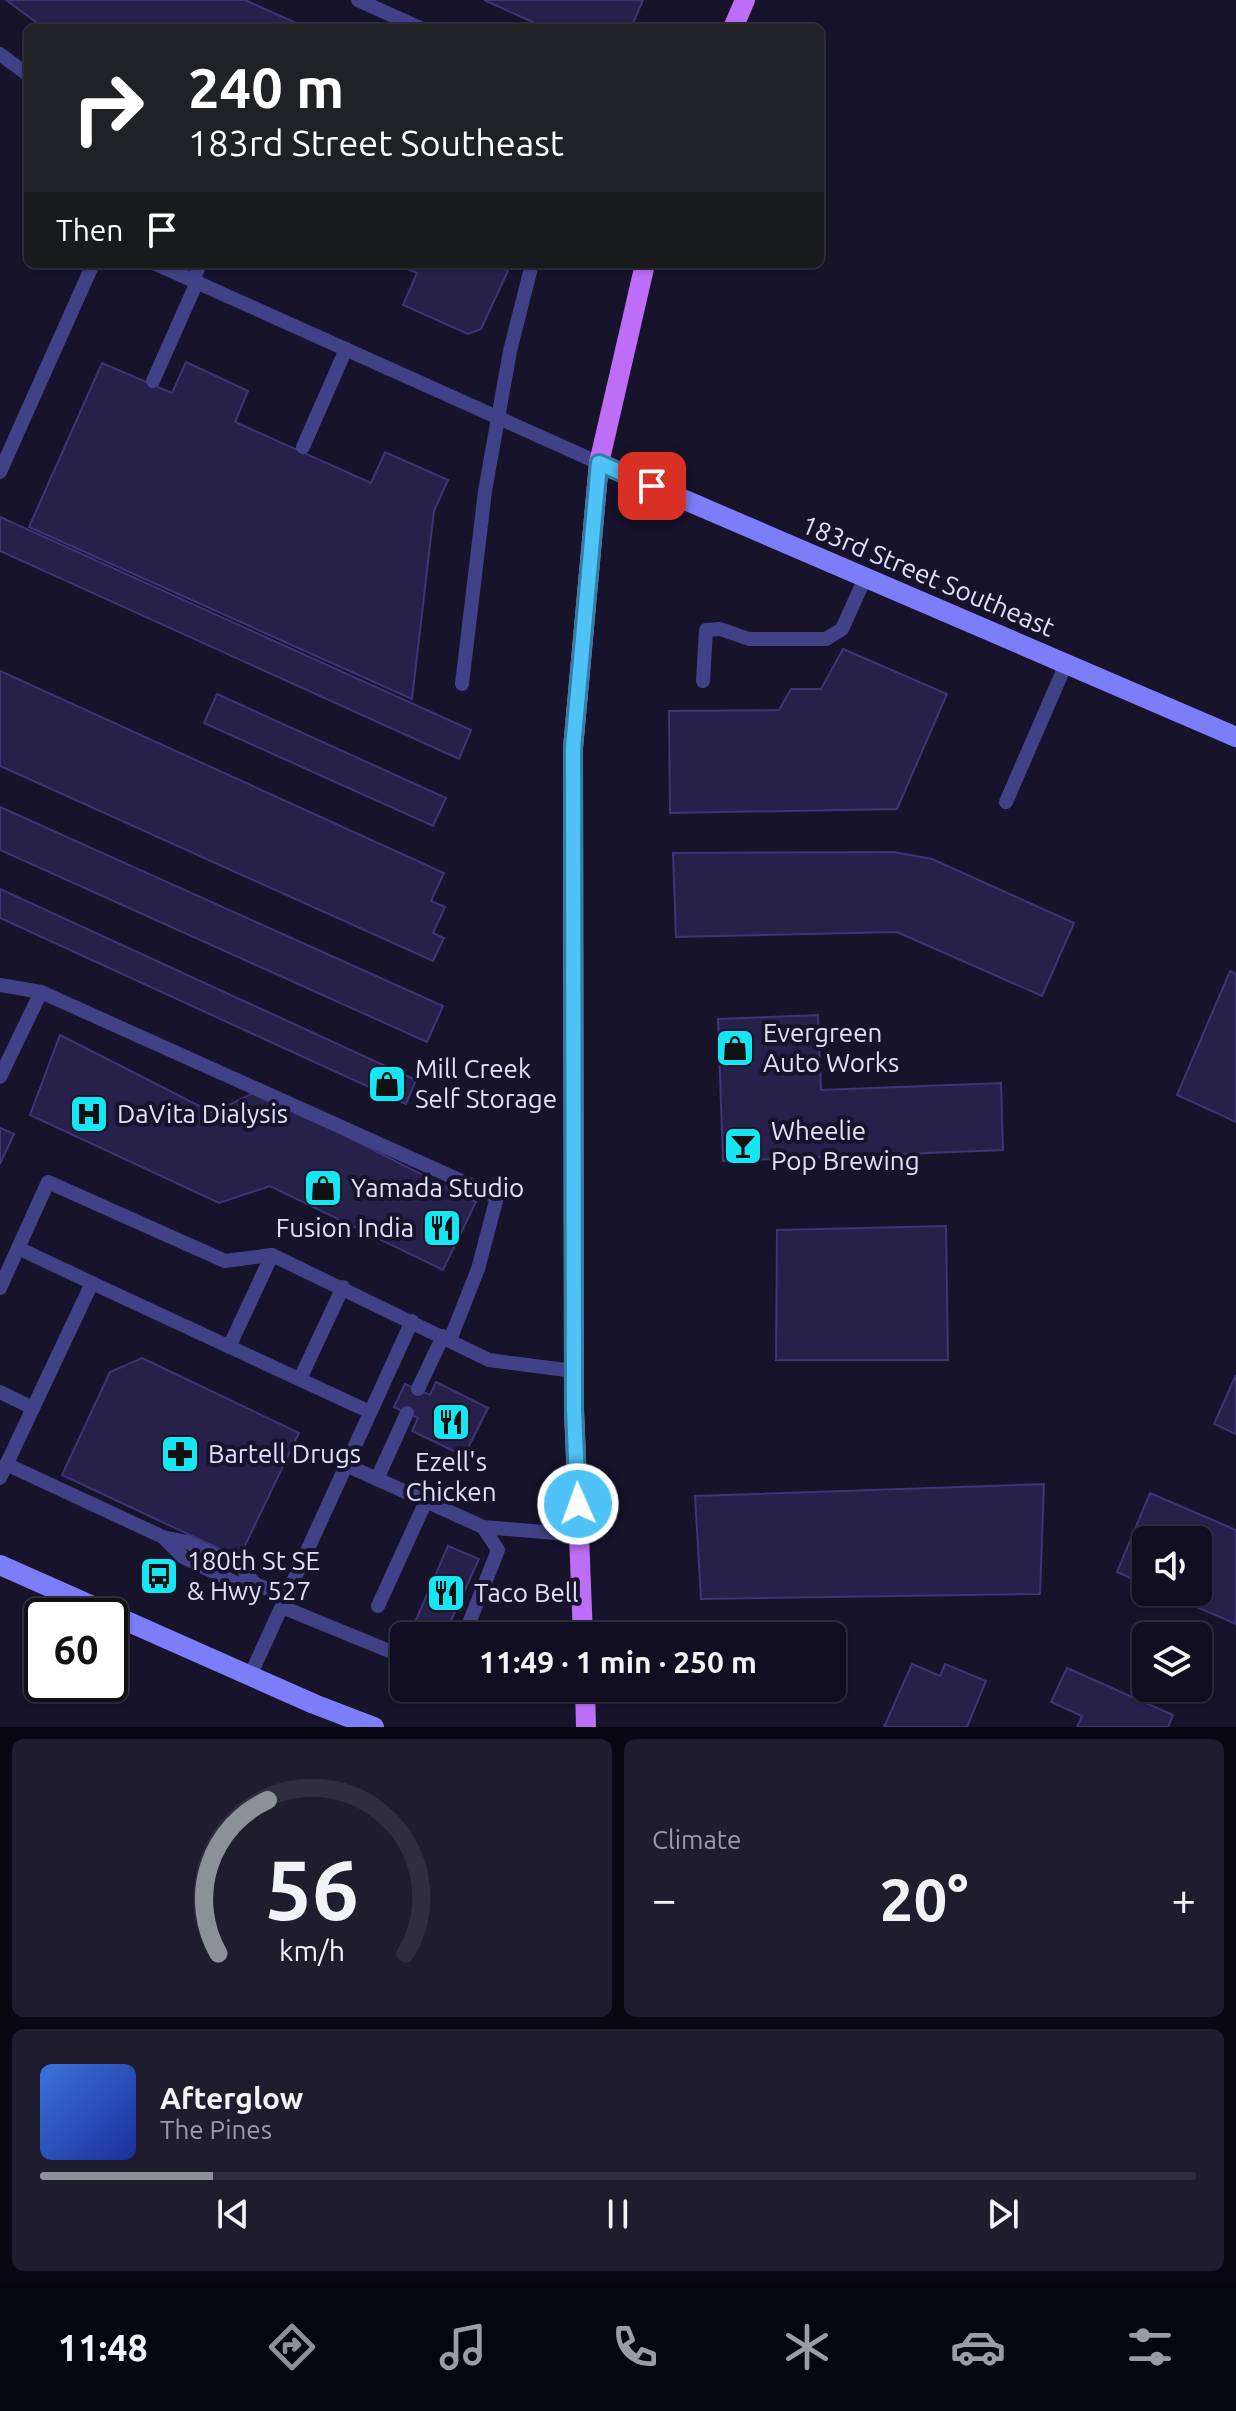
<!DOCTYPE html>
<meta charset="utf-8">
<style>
body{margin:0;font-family:Ubuntu,sans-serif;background:#1e1c2d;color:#f1f3f6;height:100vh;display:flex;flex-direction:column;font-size:30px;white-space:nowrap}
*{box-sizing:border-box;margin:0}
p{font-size:26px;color:#9c9ca5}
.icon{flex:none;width:44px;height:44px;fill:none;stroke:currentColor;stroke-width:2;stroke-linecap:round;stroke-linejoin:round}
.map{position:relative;height:1727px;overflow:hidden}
.panel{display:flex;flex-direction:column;gap:12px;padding:12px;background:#090812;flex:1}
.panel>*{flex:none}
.hud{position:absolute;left:24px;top:24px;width:800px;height:244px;border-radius:12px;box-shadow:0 2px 6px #0004,0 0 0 2px #302e3e;background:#202124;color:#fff;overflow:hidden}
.buttons{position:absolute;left:1132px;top:1526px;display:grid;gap:16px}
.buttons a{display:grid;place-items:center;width:80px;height:80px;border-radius:12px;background:#100e20;box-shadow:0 2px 6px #0004,0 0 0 2px #302e3e;font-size:40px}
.speed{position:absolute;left:24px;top:1598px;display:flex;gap:16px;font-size:40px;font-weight:700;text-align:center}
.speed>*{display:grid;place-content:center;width:104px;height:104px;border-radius:50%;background:#100e20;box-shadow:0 2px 6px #0004,0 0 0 2px #302e3e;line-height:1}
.speed .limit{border:4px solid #111;border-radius:12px;background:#fff;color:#111}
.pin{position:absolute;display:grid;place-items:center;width:68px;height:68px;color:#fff;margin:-34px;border-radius:16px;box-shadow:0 4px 12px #0006}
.me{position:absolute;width:88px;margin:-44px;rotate:358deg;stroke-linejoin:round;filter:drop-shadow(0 0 6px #0008)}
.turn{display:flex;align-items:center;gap:28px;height:168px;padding:0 32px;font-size:36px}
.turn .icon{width:104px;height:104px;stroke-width:2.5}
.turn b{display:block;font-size:56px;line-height:68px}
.then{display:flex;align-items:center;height:76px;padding:0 32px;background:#0003;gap:16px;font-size:30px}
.big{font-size:60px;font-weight:600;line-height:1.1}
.panel .card{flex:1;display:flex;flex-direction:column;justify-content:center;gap:12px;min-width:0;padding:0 28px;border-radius:12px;background:#1e1c2d}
.panel .dial{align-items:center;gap:0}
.dial svg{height:208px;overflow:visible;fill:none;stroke:#302e3e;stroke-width:7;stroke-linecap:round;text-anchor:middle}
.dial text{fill:#f1f3f6;stroke:none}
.song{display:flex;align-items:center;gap:24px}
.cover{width:96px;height:96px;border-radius:12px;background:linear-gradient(135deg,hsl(220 70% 55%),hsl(230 70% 35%))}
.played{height:8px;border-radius:4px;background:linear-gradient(90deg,#8c9099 15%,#302e3e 15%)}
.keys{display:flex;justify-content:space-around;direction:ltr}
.heat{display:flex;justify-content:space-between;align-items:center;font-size:44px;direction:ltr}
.panel .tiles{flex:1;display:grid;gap:12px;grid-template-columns:1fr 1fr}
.card:last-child{grid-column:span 2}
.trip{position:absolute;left:390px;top:1622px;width:456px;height:80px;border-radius:12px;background:#100e20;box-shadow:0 2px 6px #0004,0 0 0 2px #302e3e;font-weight:600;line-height:80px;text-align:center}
.tab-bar{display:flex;height:128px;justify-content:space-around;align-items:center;background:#06060d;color:#9c9ca5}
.tab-bar .icon{width:56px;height:56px}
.tab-bar .active{color:#8c9099}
.tab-bar b{font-size:36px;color:#f1f3f6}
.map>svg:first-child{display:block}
.building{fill:#27204b;stroke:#3e3476;stroke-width:2}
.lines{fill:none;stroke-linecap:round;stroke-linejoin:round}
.lane{stroke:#414188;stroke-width:14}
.secondary{stroke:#7c7df8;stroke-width:20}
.primary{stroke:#be6df7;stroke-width:20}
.route-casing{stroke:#337fa1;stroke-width:20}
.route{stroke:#4fc3f7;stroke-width:14}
.labels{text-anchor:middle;stroke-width:8;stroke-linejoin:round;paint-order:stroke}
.street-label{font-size:26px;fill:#e2dffd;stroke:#16132b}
.poi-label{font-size:26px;fill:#e2dffd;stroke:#16132b;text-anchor:start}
</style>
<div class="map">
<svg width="1236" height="1727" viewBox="0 0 1236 1727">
<rect width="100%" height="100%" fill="#16132b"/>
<g class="building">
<polygon points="6,0 245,0 307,28 44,28"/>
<polygon points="484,0 643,0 631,28 546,28"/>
<polygon points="396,264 493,264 508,271 481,329 468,334 403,305 417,273"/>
<polygon points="186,362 248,391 235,422 371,483 385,452 448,480 434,511 412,699 29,527 102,363 172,393"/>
<polygon points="0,517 471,730 459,759 0,551"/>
<polygon points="843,649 947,694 897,809 670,813 669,711 779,710 791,689 821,689"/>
<polygon points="0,671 444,873 431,901 445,907 433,933 444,938 433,961 0,766"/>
<polygon points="217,694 446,798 433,826 204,723"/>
<polygon points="0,807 443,1006 427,1042 0,850"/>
<polygon points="894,852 932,859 1074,923 1042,996 897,932 676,937 673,853"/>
<polygon points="0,889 416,1080 406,1104 0,918"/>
<polygon points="1230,971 1236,974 1236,1122 1177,1095"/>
<polygon points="818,1015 821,1090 1001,1083 1003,1150 723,1161 718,1019"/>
<polygon points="60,1035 213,1113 257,1091 476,1202 443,1270 270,1186 219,1203 30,1115"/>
<polygon points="0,1128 14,1134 0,1164"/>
<polygon points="946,1226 948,1360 776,1360 777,1230"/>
<polygon points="142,1358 299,1433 239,1558 62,1475 110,1372"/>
<polygon points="1236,1375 1236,1434 1214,1424"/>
<polygon points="436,1382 488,1408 464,1456 412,1431 418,1418 394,1407 405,1384 430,1395"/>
<polygon points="1044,1484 1040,1594 701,1599 695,1496"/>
<polygon points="1150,1493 1236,1530 1236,1624 1162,1592 1198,1592 1198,1540 1146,1540 1146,1585 1117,1572"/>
<polygon points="448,1546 479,1559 444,1636 433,1636 413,1627"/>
<polygon points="912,1664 940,1676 945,1664 986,1681 967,1727 884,1727"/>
<polygon points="1067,1668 1173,1715 1168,1727 1077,1727 1082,1716 1051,1702"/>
</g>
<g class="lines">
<g class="lane">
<polyline points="358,0 420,28"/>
<polyline points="0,54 28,75"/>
<polyline points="156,264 599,463"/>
<polyline points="193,280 200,264"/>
<polyline points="153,381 197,282"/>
<polyline points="303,447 346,349"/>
<polyline points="0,472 93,264"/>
<polyline points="703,681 706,630 720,629 749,639 826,639 842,629 865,578"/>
<polyline points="462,684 485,491 510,351 532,264"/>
<polyline points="1006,802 1066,664"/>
<polyline points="0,985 41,992 497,1197 478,1269 450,1340"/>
<polyline points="0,1077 41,992"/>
<polyline points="18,1248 92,1283"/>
<polyline points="0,1288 48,1182 225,1261 272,1255 489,1360 574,1371"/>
<polyline points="229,1347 272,1255"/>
<polyline points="300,1379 343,1287"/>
<polyline points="418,1389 443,1336"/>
<polyline points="0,1392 33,1408"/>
<polyline points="6,1464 163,1537 183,1557 236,1583 255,1584 287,1596"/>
<polyline points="346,1465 483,1527 579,1535"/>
<polyline points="0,1478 92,1283 370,1412"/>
<polyline points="377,1479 407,1413"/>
<polyline points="163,1537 187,1542 242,1568 255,1584"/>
<polyline points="378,1606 426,1501"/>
<polyline points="282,1607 404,1657"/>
<polyline points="464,1636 498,1550 483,1527"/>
<polyline points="250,1676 412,1321"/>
</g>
<g class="secondary">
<polyline points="599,463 1236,737"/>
<polyline points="0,1565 314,1704 374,1727"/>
</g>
<g class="primary">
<polyline points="733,28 745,0"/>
<polyline points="583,1636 574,1410 573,748 599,463 645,264"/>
<polyline points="585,1688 586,1727"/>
</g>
</g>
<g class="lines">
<g class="route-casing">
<polyline id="route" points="578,1504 574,1410 573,748 599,463 652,486"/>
</g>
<use href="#route" class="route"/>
</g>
<defs>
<g id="shop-square" transform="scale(2)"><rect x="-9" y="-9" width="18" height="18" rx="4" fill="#16e5f2" stroke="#16132b"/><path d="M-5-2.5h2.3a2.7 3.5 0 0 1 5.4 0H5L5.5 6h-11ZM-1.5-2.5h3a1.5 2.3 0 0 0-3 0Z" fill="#111"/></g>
<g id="hospital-square" transform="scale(2)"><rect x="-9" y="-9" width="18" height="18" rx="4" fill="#16e5f2" stroke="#16132b"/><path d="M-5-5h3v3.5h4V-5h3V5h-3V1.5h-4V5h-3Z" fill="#111"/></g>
<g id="bar-square" transform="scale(2)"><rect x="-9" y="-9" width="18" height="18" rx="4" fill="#16e5f2" stroke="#16132b"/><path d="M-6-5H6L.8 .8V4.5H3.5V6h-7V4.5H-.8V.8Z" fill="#111"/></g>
<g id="restaurant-square" transform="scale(2)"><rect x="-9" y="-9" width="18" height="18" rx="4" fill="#16e5f2" stroke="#16132b"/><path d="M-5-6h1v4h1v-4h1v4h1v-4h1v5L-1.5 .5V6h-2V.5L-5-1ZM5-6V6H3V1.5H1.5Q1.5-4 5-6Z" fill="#111"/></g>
<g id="pharmacy-square" transform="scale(2)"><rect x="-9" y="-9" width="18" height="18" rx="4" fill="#16e5f2" stroke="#16132b"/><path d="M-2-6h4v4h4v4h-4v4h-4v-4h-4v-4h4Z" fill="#111"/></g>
<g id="bus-square" transform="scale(2)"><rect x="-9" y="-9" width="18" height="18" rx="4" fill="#16e5f2" stroke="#16132b"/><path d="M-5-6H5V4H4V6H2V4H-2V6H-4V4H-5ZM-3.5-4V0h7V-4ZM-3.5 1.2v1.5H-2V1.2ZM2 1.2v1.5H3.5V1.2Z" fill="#111"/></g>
</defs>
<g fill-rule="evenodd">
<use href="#shop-square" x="735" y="1048"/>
<use href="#shop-square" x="387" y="1084"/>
<use href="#hospital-square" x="89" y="1114"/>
<use href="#bar-square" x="743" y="1146"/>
<use href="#shop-square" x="323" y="1188"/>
<use href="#restaurant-square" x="442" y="1228"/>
<use href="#restaurant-square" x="451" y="1422"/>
<use href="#pharmacy-square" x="180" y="1454"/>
<use href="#bus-square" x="159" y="1576"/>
<use href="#restaurant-square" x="446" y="1593"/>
</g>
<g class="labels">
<g class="street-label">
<text transform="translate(928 576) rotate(23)" y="9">183rd Street Southeast</text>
</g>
<g class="poi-label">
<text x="763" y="1042">Evergreen<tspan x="763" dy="30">Auto Works</tspan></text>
<text x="415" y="1078">Mill Creek<tspan x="415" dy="30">Self Storage</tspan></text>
<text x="117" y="1123">DaVita Dialysis</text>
<text x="771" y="1140">Wheelie<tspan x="771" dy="30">Pop Brewing</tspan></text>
<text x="351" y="1197">Yamada Studio</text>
<text x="414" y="1237" text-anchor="end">Fusion India</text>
<text x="208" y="1463">Bartell Drugs</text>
<text x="451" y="1471" text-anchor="middle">Ezell's<tspan x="451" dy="30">Chicken</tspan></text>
<text x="187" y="1570">180th St SE<tspan x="187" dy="30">&amp; Hwy 527</tspan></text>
<text x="474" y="1602">Taco Bell</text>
</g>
</g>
</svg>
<div class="buttons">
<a><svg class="icon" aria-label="sound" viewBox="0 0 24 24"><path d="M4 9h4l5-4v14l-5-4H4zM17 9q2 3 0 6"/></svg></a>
<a><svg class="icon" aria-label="layers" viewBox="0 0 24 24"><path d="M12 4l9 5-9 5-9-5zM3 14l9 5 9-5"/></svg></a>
</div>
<div class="speed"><div class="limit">60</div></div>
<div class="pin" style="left:652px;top:486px;background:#d93025"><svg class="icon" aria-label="arrive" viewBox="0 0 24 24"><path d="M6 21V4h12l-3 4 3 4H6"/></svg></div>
<svg class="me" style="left:578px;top:1504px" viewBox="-20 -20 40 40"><circle r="17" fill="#4fc3f7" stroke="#fff" stroke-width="3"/><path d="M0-11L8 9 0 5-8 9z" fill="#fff"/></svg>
<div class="trip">11:49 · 1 min · 250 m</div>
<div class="hud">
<div class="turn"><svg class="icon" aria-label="right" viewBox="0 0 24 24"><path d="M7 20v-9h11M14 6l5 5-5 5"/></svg><div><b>240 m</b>183rd Street Southeast</div></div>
<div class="then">Then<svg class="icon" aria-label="arrive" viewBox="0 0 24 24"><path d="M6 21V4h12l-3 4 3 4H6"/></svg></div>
</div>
</div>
<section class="panel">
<div class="tiles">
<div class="card dial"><svg viewBox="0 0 100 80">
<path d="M14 69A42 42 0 1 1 86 69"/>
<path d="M14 69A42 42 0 0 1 33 10" stroke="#8c9099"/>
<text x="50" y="56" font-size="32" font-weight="700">56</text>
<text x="50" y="72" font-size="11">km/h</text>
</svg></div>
<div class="card"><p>Climate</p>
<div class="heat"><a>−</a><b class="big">20°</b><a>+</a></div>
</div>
<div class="card">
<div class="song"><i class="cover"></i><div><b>Afterglow</b><p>The Pines</p></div></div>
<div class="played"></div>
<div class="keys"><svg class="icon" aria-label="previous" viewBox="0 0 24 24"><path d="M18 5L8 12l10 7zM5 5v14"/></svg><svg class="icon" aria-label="pause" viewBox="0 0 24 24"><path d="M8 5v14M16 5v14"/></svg><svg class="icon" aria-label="next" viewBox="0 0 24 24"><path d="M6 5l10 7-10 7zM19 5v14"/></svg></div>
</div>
</div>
</section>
<nav class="tab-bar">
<b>11:48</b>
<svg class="icon active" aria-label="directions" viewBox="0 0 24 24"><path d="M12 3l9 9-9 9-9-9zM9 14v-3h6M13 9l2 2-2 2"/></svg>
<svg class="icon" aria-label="music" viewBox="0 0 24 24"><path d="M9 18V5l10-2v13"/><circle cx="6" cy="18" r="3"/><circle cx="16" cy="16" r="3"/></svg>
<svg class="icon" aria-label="phone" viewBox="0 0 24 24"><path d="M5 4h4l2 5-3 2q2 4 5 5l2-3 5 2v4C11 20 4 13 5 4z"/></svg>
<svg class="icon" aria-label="climate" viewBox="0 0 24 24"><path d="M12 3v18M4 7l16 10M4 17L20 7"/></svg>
<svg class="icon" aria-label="car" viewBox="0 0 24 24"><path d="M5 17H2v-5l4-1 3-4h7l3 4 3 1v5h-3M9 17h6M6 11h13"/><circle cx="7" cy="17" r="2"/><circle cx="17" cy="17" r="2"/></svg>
<svg class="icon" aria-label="filters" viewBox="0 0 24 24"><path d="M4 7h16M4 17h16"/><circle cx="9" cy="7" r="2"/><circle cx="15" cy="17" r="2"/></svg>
</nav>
